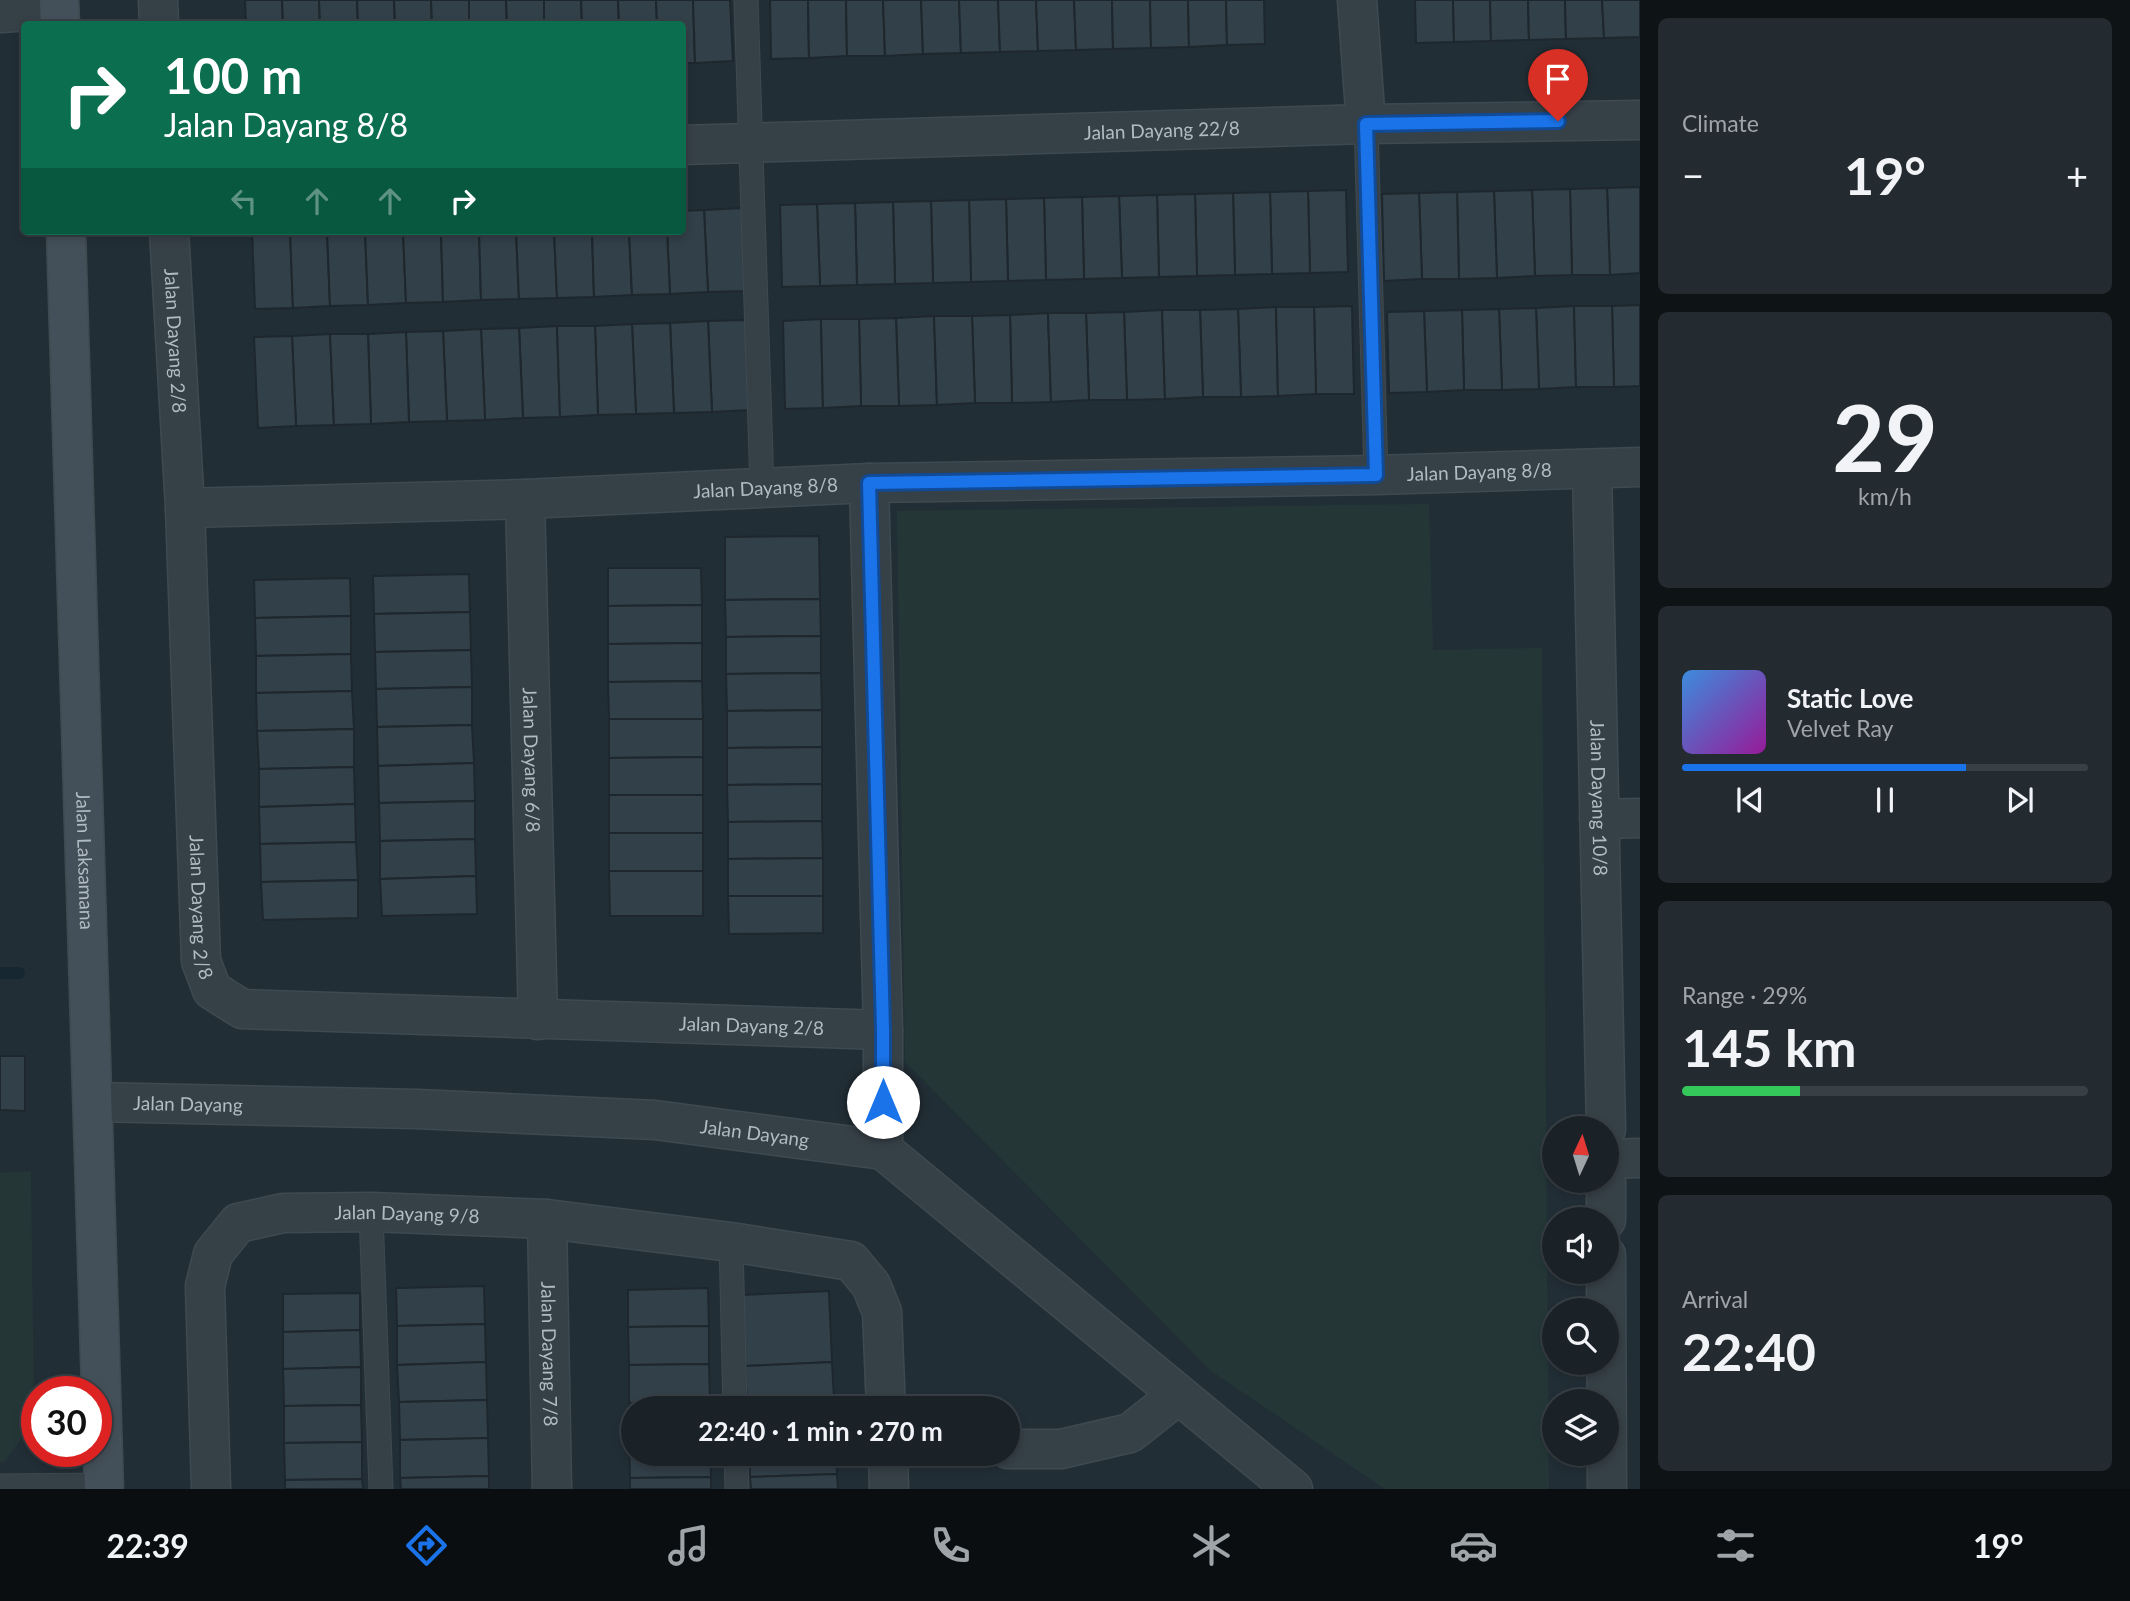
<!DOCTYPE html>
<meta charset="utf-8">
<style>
body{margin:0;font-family:Lato,sans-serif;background:#232a30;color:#f1f3f6;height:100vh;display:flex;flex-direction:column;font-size:26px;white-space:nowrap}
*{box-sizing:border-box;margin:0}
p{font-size:23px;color:#9fa4a8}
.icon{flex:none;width:38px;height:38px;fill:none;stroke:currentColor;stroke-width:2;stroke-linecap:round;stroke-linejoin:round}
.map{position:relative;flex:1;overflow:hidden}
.details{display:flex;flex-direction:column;gap:18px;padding:18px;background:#0e1316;width:490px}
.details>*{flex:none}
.guide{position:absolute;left:21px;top:21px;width:665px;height:214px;border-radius:7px;box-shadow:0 4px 10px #0003,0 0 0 2px #383f45;background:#0b6e4f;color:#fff;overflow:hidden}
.needle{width:46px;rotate:4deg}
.buttons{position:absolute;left:1542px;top:1116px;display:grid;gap:14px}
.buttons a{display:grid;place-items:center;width:77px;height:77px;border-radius:50%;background:#1a2228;box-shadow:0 4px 10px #0003,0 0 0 2px #383f45;font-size:35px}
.speed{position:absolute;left:21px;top:1376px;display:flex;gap:14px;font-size:35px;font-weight:700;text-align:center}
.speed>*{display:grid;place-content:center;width:91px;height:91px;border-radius:50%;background:#1a2228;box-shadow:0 4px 10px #0003,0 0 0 2px #383f45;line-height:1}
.speed .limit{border:10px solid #d22;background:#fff;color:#111}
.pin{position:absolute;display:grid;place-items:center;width:60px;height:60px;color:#fff;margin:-72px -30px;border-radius:50% 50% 50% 0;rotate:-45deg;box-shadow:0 0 7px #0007}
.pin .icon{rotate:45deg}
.me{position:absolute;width:77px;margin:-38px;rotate:0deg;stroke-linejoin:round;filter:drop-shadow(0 0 5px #0008)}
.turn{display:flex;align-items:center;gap:24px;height:147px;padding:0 28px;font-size:32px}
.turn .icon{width:91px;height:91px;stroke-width:2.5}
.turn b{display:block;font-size:49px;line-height:60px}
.lanes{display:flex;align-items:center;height:66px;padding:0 28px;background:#0003;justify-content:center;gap:35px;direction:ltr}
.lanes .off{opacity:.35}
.big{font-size:52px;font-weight:700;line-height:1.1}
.details .widget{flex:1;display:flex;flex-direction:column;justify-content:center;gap:10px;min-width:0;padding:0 24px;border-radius:10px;background:#232a30}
.details .dial{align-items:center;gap:0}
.dial b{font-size:91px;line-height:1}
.song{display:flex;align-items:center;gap:21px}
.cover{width:84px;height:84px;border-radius:10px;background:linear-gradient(135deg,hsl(210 70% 55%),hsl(300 70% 35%))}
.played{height:7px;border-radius:4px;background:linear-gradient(90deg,#1a73e8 70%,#383f45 70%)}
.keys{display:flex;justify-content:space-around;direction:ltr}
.heat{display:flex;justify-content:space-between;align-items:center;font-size:38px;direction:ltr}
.charge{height:10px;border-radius:5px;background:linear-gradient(90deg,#34c759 29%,#383f45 0)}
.trip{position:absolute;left:621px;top:1396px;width:399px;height:70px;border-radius:35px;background:#1a2228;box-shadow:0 4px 10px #0003,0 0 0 2px #383f45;font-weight:700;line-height:70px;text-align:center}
.tab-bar{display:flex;height:112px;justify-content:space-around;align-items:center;background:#0a0e10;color:#9fa4a8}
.tab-bar .icon{width:49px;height:49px}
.tab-bar .current{color:#1a73e8}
.tab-bar b{font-size:32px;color:#f1f3f6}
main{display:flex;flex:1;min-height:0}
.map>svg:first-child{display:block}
.green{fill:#243736}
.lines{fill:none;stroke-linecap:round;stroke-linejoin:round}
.stream{stroke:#172732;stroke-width:12}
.building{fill:#32404a;stroke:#1d272d;stroke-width:2}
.lane-casing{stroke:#3f4950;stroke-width:25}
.street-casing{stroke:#3f4950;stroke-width:41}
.secondary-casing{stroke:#3f4950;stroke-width:41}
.lane{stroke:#364047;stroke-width:23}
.street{stroke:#364047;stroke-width:38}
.secondary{stroke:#445059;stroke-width:38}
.route-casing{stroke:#114b97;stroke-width:18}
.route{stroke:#1a73e8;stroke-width:12}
.labels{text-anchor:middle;stroke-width:7;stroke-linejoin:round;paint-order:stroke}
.street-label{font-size:19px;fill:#b0bbc3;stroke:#1b252b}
</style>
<main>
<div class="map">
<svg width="1640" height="1489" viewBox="0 0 1640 1489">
<rect width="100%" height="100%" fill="#222e36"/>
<g class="green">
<polygon points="1429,504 1433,650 1542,648 1549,1489 1385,1489 1210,1370 905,1062 897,511"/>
<polygon points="31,1171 34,1421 4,1462 0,1462 0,1173"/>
</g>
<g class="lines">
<polyline class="stream" points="0,973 19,973"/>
</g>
<g class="building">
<polygon points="245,0 282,0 283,24 246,24"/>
<polygon points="282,0 319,0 320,24 283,24"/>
<polygon points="319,0 357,0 358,24 320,24"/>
<polygon points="357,0 394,0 395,24 358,24"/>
<polygon points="394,0 431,0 432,24 395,24"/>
<polygon points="431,0 469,0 469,24 432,24"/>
<polygon points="469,0 506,0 507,24 469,24"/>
<polygon points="506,0 544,0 544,24 507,24"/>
<polygon points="544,0 581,0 582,24 544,24"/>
<polygon points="581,0 618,0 619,24 582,24"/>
<polygon points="618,0 656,0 657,24 619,24"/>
<polygon points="656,0 693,0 695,63 682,63 682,24 657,24"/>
<polygon points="693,0 730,0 733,61 695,63"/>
<polygon points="770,0 808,0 809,58 771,59"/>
<polygon points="808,0 846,0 847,56 809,58"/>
<polygon points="846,0 883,0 885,56 847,56"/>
<polygon points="883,0 921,0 923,54 885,56"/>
<polygon points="921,0 959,0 961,53 923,54"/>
<polygon points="959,0 998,0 1000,52 961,53"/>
<polygon points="998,0 1036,0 1038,51 1000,52"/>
<polygon points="1036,0 1074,0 1076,50 1038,51"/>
<polygon points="1074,0 1112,0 1113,49 1076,50"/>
<polygon points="1112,0 1150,0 1151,48 1113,49"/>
<polygon points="1150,0 1188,0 1189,47 1151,48"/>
<polygon points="1188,0 1226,0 1227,45 1189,47"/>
<polygon points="1226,0 1264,0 1265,44 1227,45"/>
<polygon points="1415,0 1453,0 1454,42 1416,43"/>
<polygon points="1453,0 1490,0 1491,41 1454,42"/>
<polygon points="1490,0 1528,0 1529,40 1491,41"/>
<polygon points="1528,0 1565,0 1566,39 1529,40"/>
<polygon points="1565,0 1602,0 1604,38 1566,39"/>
<polygon points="1602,0 1640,0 1640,37 1604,38"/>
<polygon points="1640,187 1640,273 1610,275 1607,188"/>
<polygon points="1607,188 1610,275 1572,275 1570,189"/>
<polygon points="1570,189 1572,275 1535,276 1532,190"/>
<polygon points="1346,190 1348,272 1310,273 1308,191"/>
<polygon points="1532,190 1535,276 1497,278 1494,191"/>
<polygon points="1308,191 1310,273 1272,274 1270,192"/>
<polygon points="1494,191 1497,278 1459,279 1457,192"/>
<polygon points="1270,192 1272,274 1235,275 1233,193"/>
<polygon points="1457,192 1459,279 1422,279 1419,193"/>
<polygon points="1233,193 1235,275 1197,276 1195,194"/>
<polygon points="1419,193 1422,279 1384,281 1382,194"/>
<polygon points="1195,194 1197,276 1159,277 1157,195"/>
<polygon points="1157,195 1159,277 1122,278 1119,196"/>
<polygon points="1119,196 1122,278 1084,279 1082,197"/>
<polygon points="1082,197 1084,279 1046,280 1044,198"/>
<polygon points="1044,198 1046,280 1008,281 1006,199"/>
<polygon points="1006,199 1008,281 971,282 969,200"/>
<polygon points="969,200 971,282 933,283 931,201"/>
<polygon points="931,201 933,283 895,284 893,202"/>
<polygon points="893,202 895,284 857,285 855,203"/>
<polygon points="855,203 857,285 820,286 817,204"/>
<polygon points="817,204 820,286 782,287 780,205"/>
<polygon points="742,208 745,291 708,292 704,210"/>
<polygon points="704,210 708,292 670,294 667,231 682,231 682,211"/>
<polygon points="252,231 290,231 293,308 255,309"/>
<polygon points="290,231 327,231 330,306 293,308"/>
<polygon points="327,231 365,231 368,305 330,306"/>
<polygon points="365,231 403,231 406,303 368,305"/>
<polygon points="403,231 441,231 443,302 406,303"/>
<polygon points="441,231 479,231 481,300 443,302"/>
<polygon points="479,231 516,231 519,299 481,300"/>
<polygon points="516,231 554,231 557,298 519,299"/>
<polygon points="554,231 592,231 594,297 557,298"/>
<polygon points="592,231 629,231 632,295 594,297"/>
<polygon points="629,231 667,231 670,294 632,295"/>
<polygon points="1640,305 1640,386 1614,387 1612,306"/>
<polygon points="1352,306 1354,394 1316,394 1314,307"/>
<polygon points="1574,306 1576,387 1539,389 1536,308"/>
<polygon points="1574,306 1612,306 1614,387 1576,387"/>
<polygon points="1276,307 1278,396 1241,397 1238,309"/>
<polygon points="1276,307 1314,307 1316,394 1278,396"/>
<polygon points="1536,308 1539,389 1502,390 1499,309"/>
<polygon points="1238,309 1241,397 1203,397 1200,310"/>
<polygon points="1499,309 1502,390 1464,390 1462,310"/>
<polygon points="1162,310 1165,399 1127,400 1124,312"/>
<polygon points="1162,310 1200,310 1203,397 1165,399"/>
<polygon points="1462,310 1464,390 1427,392 1424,311"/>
<polygon points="1424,311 1427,392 1389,393 1387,312"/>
<polygon points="1124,312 1127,400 1089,400 1086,313"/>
<polygon points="1048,313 1051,402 1012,403 1010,315"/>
<polygon points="1048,313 1086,313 1089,400 1051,402"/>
<polygon points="1010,315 1012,403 975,403 972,316"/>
<polygon points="934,316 937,405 899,406 896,318"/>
<polygon points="934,316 972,316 975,403 937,405"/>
<polygon points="896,318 899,406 861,406 859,319"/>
<polygon points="821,319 823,408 785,409 783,321"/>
<polygon points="821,319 859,319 861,406 823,408"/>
<polygon points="746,320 749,410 712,412 708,321"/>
<polygon points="708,321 712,412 674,413 670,323"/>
<polygon points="670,323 674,413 636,414 632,324"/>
<polygon points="632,324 636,414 598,415 595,326"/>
<polygon points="557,326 560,417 523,418 519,328"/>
<polygon points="557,326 595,326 598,415 560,417"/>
<polygon points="519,328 523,418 485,420 481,329"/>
<polygon points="481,329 485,420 447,421 443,331"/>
<polygon points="443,331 447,421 409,422 406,332"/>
<polygon points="406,332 409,422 371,424 368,334"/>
<polygon points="330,334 334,425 296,426 292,336"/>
<polygon points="330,334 368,334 371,424 334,425"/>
<polygon points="292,336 296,426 258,428 254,337"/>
<polygon points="819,536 820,599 725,600 725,537"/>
<polygon points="608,568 701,568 702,605 608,606"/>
<polygon points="469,574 470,612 374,614 373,576"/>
<polygon points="350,578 351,616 255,618 254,580"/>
<polygon points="820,599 821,636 726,637 725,600"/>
<polygon points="702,605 702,643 608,644 608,606"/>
<polygon points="470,612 471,650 375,652 374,614"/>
<polygon points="351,616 351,654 256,656 255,618"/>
<polygon points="821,636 821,673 726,674 726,637"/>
<polygon points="702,643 702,681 608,682 608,644"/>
<polygon points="471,650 472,687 376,689 375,652"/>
<polygon points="351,654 352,691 256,693 256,656"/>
<polygon points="821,673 822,710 727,711 726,674"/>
<polygon points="702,681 703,719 609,719 608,682"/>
<polygon points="472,687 472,725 377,727 376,689"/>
<polygon points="352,691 354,729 257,731 256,693"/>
<polygon points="822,710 822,747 727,748 727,711"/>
<polygon points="609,719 703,719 703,757 609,758"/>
<polygon points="472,725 474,763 378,766 377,727"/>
<polygon points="354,729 354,767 259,769 257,731"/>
<polygon points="822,747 822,784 727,785 727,748"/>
<polygon points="703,757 703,795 609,795 609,758"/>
<polygon points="474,763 475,801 379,803 378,766"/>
<polygon points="354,767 355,804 259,807 259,769"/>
<polygon points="822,784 822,821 728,822 727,785"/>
<rect x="609" y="795" width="94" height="38"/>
<polygon points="475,801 475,839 380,841 379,803"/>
<polygon points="355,804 356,842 260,844 259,807"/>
<polygon points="822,821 823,858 728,859 728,822"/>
<rect x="609" y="833" width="94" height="38"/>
<polygon points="475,839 476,876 380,879 380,841"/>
<polygon points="356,842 358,880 261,882 260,844"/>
<polygon points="823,858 823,896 728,896 728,859"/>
<polygon points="609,871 703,871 703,916 610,916"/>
<polygon points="476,876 477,914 382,916 380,879"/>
<polygon points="358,880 358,918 263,920 261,882"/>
<polygon points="728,896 823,896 823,933 729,934"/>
<polygon points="0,1056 25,1056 25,1111 0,1110"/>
<polygon points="484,1286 485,1324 397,1326 396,1288"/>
<polygon points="708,1288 709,1326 628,1327 628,1290"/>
<polygon points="829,1291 832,1362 745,1366 742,1295"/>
<polygon points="360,1293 360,1330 283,1332 283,1294"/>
<polygon points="485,1324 486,1362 397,1365 397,1326"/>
<polygon points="709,1326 709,1364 629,1365 628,1327"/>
<polygon points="360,1330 361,1367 283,1369 283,1332"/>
<polygon points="486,1362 487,1400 399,1402 397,1365"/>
<polygon points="832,1362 834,1399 747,1403 745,1366"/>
<polygon points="709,1364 710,1401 629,1403 629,1365"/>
<polygon points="361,1367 361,1405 284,1406 283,1369"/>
<polygon points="834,1399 834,1409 747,1409 747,1403"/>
<polygon points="487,1400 488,1438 400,1440 399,1402"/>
<polygon points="710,1401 710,1409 634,1409 634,1440 629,1440 629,1403"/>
<polygon points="361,1405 362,1442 284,1443 284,1406"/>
<polygon points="488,1438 489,1476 400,1478 400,1440"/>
<polygon points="629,1440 634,1440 634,1454 710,1454 711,1477 630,1478"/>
<polygon points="362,1442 362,1479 285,1480 284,1443"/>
<polygon points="749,1454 836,1454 837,1474 750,1477"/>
<polygon points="837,1474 838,1489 751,1489 750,1477"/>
<polygon points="489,1476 489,1489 401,1489 400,1478"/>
<polygon points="711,1477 711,1489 630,1489 630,1478"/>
<polygon points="362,1479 363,1489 285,1489 285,1480"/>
</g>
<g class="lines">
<g class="lane-casing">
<g id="lane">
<polyline points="746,0 762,487"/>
<polyline points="1366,124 1376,475"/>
<polyline points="371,1212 381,1489"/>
<polyline points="731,1242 735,1409"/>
<polyline points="736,1454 737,1489"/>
<polyline points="0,1486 104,1485"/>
</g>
</g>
<g class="street-casing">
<g id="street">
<polyline points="158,0 159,24"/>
<polyline points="1357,0 1366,124"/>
<polyline points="0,13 59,9"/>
<path id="s1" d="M682,145L1366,124L1640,120"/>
<path id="s2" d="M169,231L185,508L201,961L212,990L242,1009L883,1030"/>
<path id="s3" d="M1592,469L1606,1129"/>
<polyline points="869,483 883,1030 883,1150"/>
<path id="s4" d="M525,499L538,1020"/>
<path id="s5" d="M185,508L525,499L869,483L1376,475L1640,467"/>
<polyline points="1599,819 1640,818"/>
<path id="s6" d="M94,1102L417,1109L655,1120L883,1150L1293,1489"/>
<polyline points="1606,1159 1640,1158"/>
<polyline points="1606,1181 1606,1220"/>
<path id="s7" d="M547,1219L552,1489"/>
<polyline points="1606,1255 1607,1489"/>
<polyline points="1008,1449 1061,1449 1130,1433 1178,1395"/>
<polyline points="888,1454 889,1489"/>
<path id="s8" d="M211,1489L205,1286L213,1254L238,1223L283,1213L371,1212L547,1219L731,1242L851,1261L871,1285L882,1312L886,1409"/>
</g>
</g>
<g class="secondary-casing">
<g id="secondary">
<polyline points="59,0 60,24"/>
<path id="s9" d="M66,231L104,1489"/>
</g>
</g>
<use href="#lane" class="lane"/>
<use href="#street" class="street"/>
<use href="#secondary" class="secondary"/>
</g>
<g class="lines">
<g class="route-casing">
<polyline id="route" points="883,1102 883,1030 869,483 1376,475 1366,124 1558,121"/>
</g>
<use href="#route" class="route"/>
</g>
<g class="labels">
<g class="street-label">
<text dy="7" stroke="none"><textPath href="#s1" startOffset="480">Jalan Dayang 22/8</textPath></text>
<text dy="7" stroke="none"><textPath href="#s2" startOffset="110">Jalan Dayang 2/8</textPath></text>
<text dy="7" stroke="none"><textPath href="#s5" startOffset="1295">Jalan Dayang 8/8</textPath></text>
<text dy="7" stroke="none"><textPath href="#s5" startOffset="581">Jalan Dayang 8/8</textPath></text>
<text dy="7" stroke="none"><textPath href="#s4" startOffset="261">Jalan Dayang 6/8</textPath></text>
<text dy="7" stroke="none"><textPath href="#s3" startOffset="329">Jalan Dayang 10/8</textPath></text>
<text dy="7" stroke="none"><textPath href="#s9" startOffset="630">Jalan Laksamana</textPath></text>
<text dy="7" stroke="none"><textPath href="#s2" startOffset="677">Jalan Dayang 2/8</textPath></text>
<text dy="7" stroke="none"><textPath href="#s2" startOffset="1307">Jalan Dayang 2/8</textPath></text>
<text dy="7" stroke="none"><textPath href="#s6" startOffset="94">Jalan Dayang</textPath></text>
<text dy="7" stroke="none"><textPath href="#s6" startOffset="662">Jalan Dayang</textPath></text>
<text dy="7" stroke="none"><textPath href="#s8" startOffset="446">Jalan Dayang 9/8</textPath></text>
<text dy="7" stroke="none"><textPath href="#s7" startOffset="135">Jalan Dayang 7/8</textPath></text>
</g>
</g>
</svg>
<div class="buttons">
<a><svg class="needle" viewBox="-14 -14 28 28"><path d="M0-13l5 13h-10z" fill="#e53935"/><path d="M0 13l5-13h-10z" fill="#9fa4a8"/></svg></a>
<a><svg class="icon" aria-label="sound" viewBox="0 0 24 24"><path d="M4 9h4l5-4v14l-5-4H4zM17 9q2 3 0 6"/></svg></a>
<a><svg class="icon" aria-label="search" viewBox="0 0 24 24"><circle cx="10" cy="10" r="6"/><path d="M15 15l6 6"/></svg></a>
<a><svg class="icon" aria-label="layers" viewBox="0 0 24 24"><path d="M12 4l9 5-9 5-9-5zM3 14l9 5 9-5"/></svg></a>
</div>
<div class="speed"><div class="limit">30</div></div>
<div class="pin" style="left:1558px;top:121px;background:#d93025"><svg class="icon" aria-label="arrive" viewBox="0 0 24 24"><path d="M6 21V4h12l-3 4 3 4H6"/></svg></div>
<svg class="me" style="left:883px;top:1102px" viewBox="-20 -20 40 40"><circle r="19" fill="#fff"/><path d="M0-13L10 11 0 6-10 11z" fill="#1a73e8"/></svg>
<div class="trip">22:40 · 1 min · 270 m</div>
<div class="guide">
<div class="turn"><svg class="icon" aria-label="right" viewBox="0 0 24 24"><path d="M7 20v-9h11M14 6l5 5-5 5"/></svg><div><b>100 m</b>Jalan Dayang 8/8</div></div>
<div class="lanes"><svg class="icon off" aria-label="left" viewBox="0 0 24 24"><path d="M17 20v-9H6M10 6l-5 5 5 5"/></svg><svg class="icon off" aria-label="ahead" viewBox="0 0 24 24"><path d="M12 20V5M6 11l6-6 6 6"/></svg><svg class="icon off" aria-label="ahead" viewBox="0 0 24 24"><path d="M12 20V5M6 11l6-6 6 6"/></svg><svg class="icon" aria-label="right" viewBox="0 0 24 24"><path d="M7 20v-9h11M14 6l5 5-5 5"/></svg></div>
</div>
</div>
<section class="details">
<div class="widget"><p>Climate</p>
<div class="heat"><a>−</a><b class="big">19°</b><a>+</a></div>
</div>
<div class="widget dial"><b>29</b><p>km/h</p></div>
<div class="widget">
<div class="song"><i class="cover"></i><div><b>Static Love</b><p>Velvet Ray</p></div></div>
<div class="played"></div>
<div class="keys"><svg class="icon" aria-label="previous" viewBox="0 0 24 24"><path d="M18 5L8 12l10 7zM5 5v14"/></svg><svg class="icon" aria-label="pause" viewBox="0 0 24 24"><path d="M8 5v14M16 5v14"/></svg><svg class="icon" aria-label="next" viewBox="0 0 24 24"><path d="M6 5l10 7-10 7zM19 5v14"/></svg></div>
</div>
<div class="widget"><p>Range · 29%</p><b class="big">145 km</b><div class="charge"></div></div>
<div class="widget"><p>Arrival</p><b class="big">22:40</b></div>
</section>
</main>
<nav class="tab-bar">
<b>22:39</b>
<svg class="icon current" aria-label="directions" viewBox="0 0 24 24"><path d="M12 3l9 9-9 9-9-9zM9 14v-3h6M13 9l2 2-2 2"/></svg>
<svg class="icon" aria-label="music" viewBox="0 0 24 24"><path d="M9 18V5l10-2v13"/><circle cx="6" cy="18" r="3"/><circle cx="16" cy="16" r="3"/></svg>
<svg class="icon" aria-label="phone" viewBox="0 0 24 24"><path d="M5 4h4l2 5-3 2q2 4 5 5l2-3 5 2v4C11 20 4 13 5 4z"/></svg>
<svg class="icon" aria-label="climate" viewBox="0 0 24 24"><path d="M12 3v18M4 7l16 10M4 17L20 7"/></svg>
<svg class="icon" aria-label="car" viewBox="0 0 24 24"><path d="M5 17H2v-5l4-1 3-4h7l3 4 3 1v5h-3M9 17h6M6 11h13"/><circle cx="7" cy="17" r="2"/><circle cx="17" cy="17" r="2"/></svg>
<svg class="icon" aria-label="filters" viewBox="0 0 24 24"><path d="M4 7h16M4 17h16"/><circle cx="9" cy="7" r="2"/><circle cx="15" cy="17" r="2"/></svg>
<b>19°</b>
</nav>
